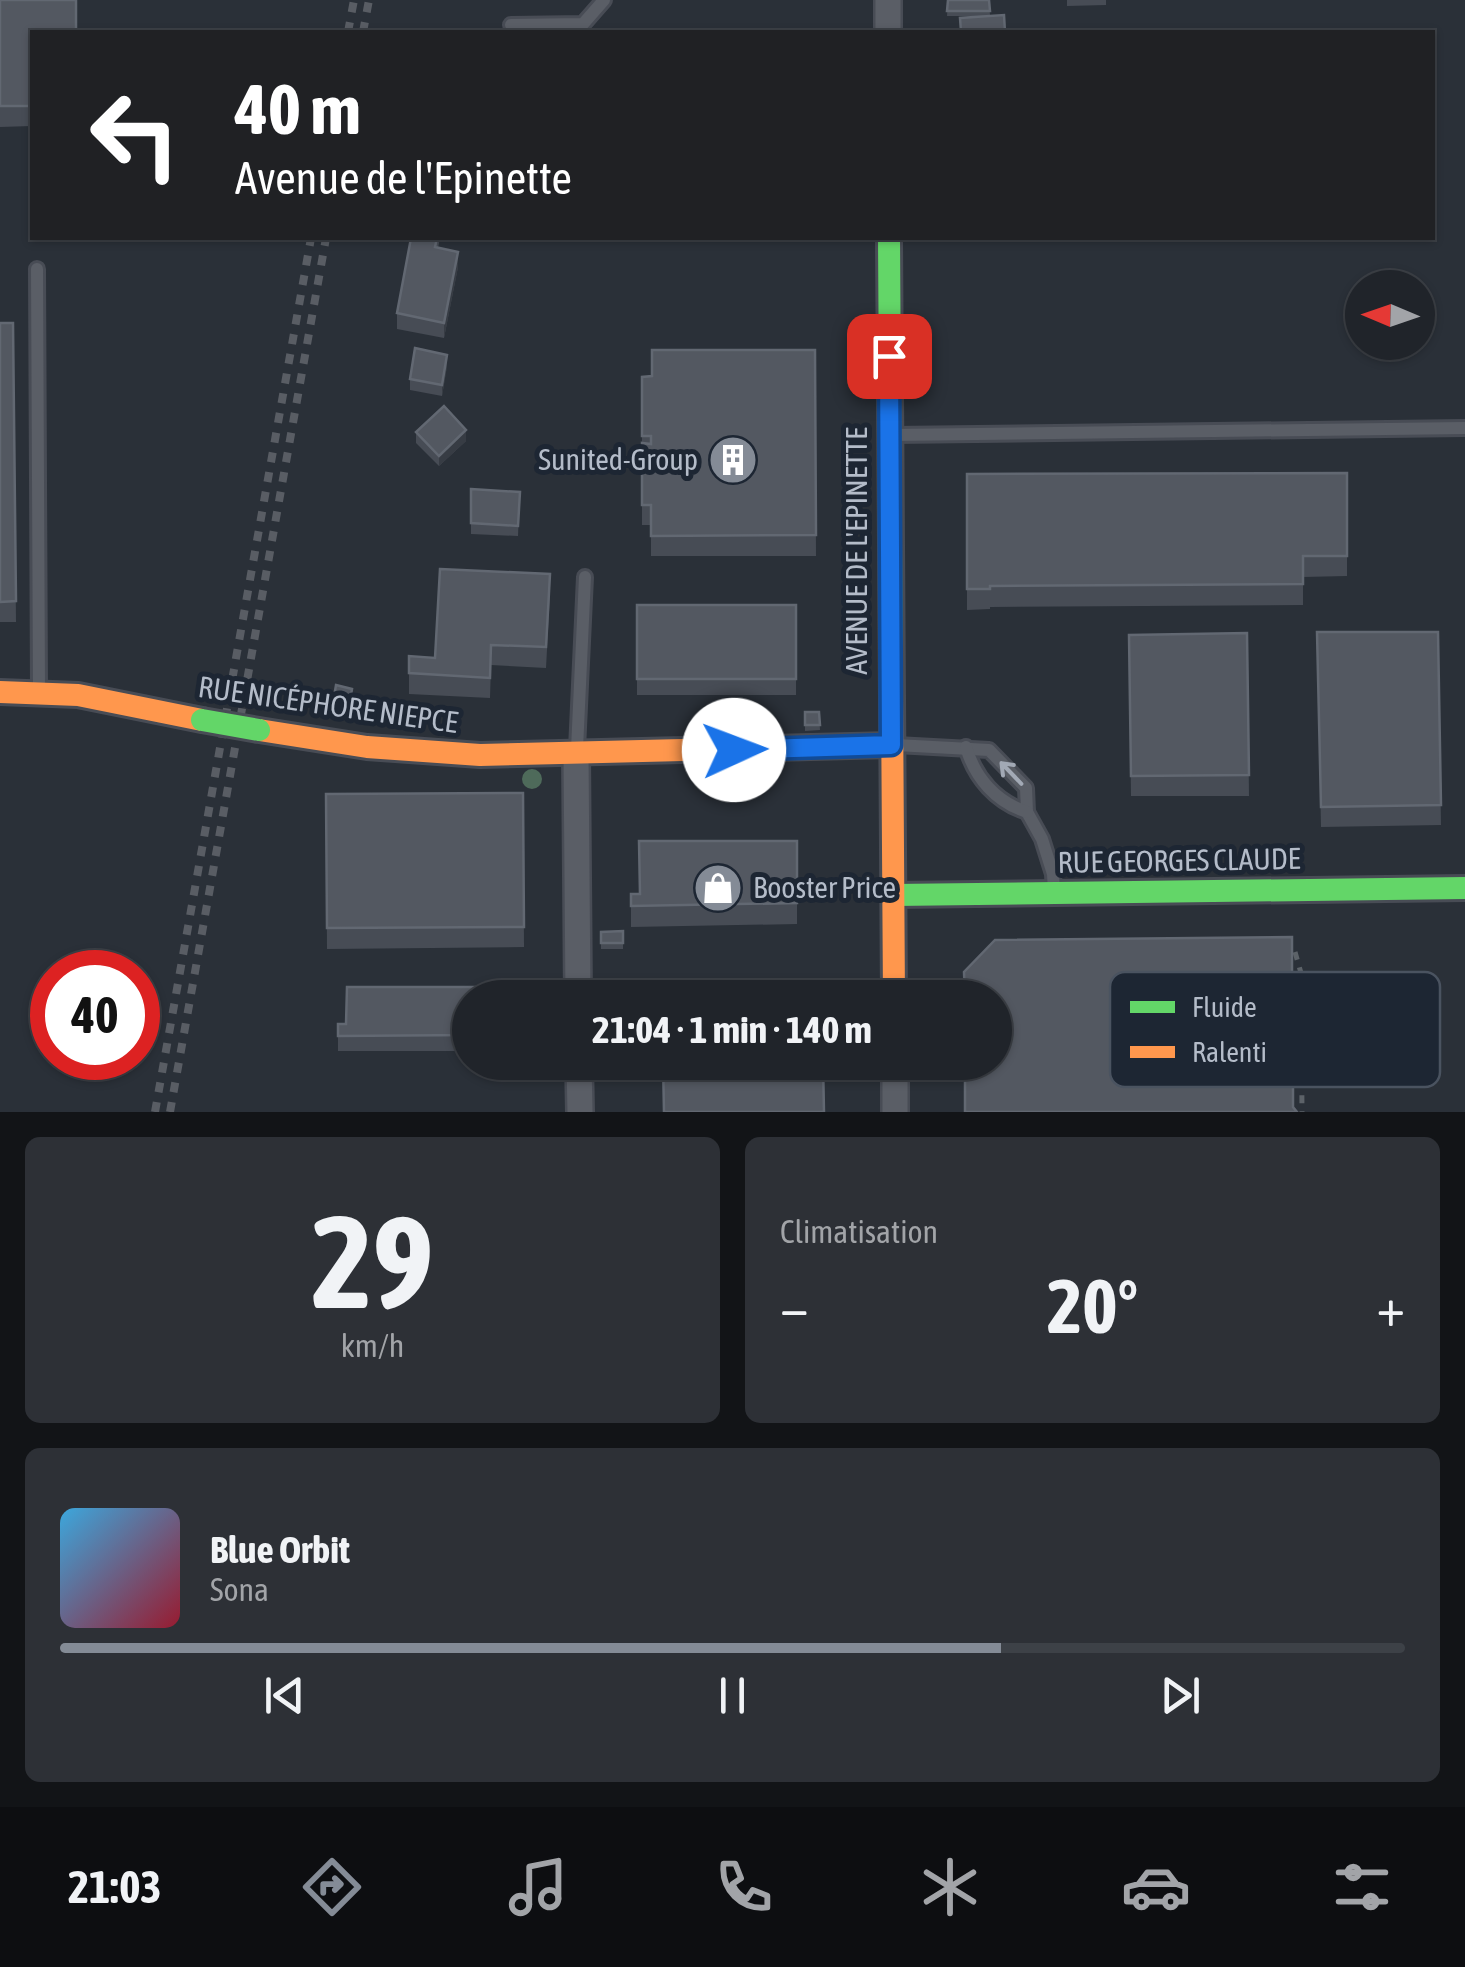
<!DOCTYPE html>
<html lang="fr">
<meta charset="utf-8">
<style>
body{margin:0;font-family:"Asap Condensed",sans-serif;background:#2d3036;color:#f1f3f6;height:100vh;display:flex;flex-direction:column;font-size:38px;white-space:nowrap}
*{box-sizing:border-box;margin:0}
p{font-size:32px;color:#a2a4a8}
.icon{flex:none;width:55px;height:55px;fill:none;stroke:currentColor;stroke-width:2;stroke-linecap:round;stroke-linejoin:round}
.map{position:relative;height:1112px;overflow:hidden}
.side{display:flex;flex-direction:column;gap:25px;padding:25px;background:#121417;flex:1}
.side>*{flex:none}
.hud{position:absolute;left:30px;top:30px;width:1405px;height:210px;border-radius:0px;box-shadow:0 2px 8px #0004,0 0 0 2px #3d4147;background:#202124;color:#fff;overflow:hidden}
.needle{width:65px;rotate:272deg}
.buttons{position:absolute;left:1345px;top:270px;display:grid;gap:20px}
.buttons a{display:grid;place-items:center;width:90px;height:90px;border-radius:50%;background:#20242a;box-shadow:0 2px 8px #0004,0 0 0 2px #3d4147;font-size:50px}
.speed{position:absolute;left:30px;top:950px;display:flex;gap:20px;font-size:50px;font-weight:700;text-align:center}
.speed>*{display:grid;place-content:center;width:130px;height:130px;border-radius:50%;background:#20242a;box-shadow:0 2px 8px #0004,0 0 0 2px #3d4147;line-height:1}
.speed .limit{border:15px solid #d22;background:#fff;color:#111}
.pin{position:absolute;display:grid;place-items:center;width:85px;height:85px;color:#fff;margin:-42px;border-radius:20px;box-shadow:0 5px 15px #0006}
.me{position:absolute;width:110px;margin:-55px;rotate:88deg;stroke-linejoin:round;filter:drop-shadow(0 0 8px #0008)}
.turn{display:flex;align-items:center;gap:35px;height:210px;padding:0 40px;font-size:45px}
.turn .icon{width:130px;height:130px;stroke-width:2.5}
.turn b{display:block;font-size:70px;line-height:85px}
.big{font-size:75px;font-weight:700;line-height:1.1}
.side .widget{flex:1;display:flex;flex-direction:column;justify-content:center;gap:15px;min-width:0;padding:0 35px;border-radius:15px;background:#2d3036}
.side .dial{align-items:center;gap:0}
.dial b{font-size:130px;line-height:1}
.song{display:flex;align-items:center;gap:30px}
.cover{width:120px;height:120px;border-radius:15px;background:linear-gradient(135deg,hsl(200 70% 55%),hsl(350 70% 35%))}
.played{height:10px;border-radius:5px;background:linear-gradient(90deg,#848b96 70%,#3d4147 70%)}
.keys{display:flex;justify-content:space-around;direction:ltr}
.heat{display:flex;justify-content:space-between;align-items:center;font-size:55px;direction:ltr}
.side .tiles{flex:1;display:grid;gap:25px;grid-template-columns:1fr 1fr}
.widget:last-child{grid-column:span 2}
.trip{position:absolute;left:452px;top:980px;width:560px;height:100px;border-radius:50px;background:#20242a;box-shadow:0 2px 8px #0004,0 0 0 2px #3d4147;font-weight:700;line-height:100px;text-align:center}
.menu{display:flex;height:160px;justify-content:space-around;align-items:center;background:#0d0e11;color:#a2a4a8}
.menu .icon{width:70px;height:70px}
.menu .active{color:#848b96}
.menu b{font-size:45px;color:#f1f3f6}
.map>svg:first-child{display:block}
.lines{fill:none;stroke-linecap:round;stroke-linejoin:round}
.lane-casing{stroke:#484c55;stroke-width:18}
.street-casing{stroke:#484c55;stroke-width:30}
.fast-casing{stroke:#484c55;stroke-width:28}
.slow-casing{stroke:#484c55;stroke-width:28}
.path{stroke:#5c6268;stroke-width:5;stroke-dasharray:8 8;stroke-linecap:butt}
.lane{stroke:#5a5e66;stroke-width:12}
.street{stroke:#5a5e66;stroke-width:25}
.fast{stroke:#63d668;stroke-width:22}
.slow{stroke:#ff974d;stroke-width:22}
.rail{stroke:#595d64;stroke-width:8;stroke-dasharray:10 10;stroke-linecap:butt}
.fast-bridge-casing{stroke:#484c55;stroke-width:28;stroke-linecap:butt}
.fast-bridge{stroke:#63d668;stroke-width:22}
.tree{fill:#4e6a5a}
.wall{fill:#474c55}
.shaded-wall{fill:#373c44}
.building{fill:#535861;stroke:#626872;stroke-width:2.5}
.oneway{stroke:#a2a9b5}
.route-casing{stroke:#114b97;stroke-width:25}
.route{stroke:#1a73e8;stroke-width:18}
.labels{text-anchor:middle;stroke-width:10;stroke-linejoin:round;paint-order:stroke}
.poi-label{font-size:30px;fill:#b4bcc9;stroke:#1d2633;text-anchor:end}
.street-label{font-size:30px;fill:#b4bcc9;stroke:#1d2633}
.key{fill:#1d2633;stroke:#4a5360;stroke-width:2.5}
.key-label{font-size:28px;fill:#b4bcc9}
</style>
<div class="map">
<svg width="1465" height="1112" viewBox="0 0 1465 1112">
<rect width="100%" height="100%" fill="#2a3038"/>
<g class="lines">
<g class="lane-casing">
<g id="lane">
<polyline points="511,25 583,24 604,0"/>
<polyline points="37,269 39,689"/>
<polyline points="893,435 1465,428"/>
<polyline points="896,745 989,750 1026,788 1027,812 1042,839 1053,874 1054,891"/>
<path d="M966,747C975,778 996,802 1027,812"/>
<polyline points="577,749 585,577"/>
</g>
</g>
<g class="street-casing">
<g id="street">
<polyline points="888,0 888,32"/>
<polyline points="576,754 578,998"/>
<polyline points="579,1062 580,1112"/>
<polyline points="895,1062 895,1112"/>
</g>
</g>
<g class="fast-casing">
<g id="fast">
<polyline points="889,238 892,698"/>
<polyline points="894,895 1465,888"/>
</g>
</g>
<g class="slow-casing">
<g id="slow">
<polyline points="0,692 78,695 202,720"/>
<polyline points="892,698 894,998"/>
<polyline points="259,730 367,747 480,755 891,745"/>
</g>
</g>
<polyline class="path" points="1295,952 1301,973 1302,1112"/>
<use href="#lane" class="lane"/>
<use href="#street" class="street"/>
<use href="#fast" class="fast"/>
<use href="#slow" class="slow"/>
<g class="rail">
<polyline points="348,32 354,0"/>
<polyline points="363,32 369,0"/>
<polyline points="155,1112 311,238"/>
<polyline points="170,1112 326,238"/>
</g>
<g class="fast-bridge-casing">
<polyline id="fast-bridge" points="202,720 259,730"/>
</g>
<use href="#fast-bridge" class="fast-bridge"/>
</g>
<circle class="tree" cx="532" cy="779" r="10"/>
<g class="wall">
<polygon points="0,0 32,32 32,126 0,127"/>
<polygon points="948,0 989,0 990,16 947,16"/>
<polygon points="1067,0 1106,0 1106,5 1067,6"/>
<polygon points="411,238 440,238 438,248 458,267 444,338 397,329 397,313"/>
<polygon points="0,323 13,323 16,622 0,622"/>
<polygon points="815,350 816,556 651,556 651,525 642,525 642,436 652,376"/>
<polygon points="447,366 442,396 410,390 410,379"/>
<polygon points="416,432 466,441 439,466 416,443"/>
<polygon points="1347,473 1347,576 1303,577 1303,605 990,607 990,609 967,610 967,474"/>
<polygon points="471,489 520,492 518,536 471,534"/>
<polygon points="550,594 546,668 491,665 490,698 409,694 409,673"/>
<rect x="637" y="605" width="159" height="90"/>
<polygon points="1317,632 1438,632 1441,825 1321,827"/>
<polygon points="1247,633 1249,796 1131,796 1129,635"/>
<polygon points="352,694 350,706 334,703 334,697"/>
<polygon points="805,712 819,712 820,730 805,731"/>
<polygon points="523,793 524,947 327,949 326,794"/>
<polygon points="797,841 797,924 631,927 631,894 639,894"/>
<polygon points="623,931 623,949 601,949 601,932"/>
<polygon points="1292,937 1293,1107 965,1112"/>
<polygon points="470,998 470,1051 338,1051 338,1024 346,1024"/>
</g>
<g class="shaded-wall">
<polygon points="458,252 458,267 444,338 444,323"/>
<polygon points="447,355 447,366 442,396 442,385"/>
<polygon points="466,430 466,441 439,466 439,456"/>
</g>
<g class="building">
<polygon points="0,0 76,0 76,32 32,32 32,106 0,106"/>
<polygon points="948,0 989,0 990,11 947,11"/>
<polygon points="1004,15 1005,32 961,32 960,18"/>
<polygon points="411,238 437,238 435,247 458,252 444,323 397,313"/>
<polygon points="0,323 13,323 16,601 0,602"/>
<polygon points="415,348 447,355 442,385 410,379"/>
<polygon points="652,350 815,350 816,535 651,536 651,505 642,505 642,443 651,444 651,436 642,436 642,377 652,376"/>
<polygon points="444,406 466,430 439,456 416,432"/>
<polygon points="1347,473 1347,556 1303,556 1303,584 990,586 990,589 967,589 967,474"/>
<polygon points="471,489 520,492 518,526 471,523"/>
<polygon points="440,569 550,574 546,647 491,645 490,678 409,673 409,656 435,658"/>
<rect x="637" y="605" width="159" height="74"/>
<polygon points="1317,632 1438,632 1441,805 1321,807"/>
<polygon points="1247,633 1249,775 1131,776 1129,635"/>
<polygon points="336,685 352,689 350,701 334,697"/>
<polygon points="805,712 819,712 820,725 805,725"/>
<polygon points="523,793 524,927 327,928 326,794"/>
<polygon points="639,841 797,841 797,903 631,906 631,894 640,894"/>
<polygon points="623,931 623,943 601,943 601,932"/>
<polygon points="1292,937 1292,1014 1282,1014 1283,1060 1293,1060 1293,1107 1297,1112 965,1112 965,1062 995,1062 995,998 965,998 964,972 995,940"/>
<polygon points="823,986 823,998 662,998 662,988"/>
<polygon points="347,987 506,987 506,998 470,998 470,1035 338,1036 338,1024 346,1024"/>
<polygon points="663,1062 823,1062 824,1112 664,1112"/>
</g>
<defs><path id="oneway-shaft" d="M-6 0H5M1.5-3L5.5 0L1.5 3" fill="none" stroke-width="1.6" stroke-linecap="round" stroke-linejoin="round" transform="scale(2.5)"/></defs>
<use class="oneway" href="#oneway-shaft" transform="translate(1011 773) rotate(-134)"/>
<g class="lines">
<g class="route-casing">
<polyline id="route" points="734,750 891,745 889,356"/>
</g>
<use href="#route" class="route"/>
</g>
<defs>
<g id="building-disc" transform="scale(2.5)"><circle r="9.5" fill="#848b96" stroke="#1d2633"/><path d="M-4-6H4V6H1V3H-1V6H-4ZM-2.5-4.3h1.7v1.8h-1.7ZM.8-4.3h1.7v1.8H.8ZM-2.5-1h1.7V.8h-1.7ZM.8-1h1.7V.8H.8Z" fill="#fff"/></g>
<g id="shop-disc" transform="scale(2.5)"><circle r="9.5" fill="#848b96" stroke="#1d2633"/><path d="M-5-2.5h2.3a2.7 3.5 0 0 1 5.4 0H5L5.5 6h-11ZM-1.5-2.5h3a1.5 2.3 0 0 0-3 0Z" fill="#fff"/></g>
</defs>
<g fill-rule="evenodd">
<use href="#building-disc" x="733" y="460"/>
<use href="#shop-disc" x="718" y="888"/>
</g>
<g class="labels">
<g class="poi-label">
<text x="698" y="470">Sunited-Group</text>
<text x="753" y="898" text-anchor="start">Booster Price</text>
</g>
<g class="street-label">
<text transform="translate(857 551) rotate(-90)" y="10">AVENUE DE L'EPINETTE</text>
<text transform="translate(328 705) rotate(8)" y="10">RUE NICÉPHORE NIEPCE</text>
<text transform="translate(1179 861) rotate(-1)" y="10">RUE GEORGES CLAUDE</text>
</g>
</g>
<rect x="1110" y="972" width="330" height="115" rx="15" class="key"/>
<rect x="1130" y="1001" width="45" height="12" fill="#63d668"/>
<rect x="1130" y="1046" width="45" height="12" fill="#ff974d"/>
<g class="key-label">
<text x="1192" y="1017">Fluide</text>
<text x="1192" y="1062">Ralenti</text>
</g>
</svg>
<div class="buttons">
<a><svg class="needle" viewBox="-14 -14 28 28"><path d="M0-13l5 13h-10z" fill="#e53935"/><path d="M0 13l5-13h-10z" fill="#a2a4a8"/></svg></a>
</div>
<div class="speed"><div class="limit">40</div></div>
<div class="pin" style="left:889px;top:356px;background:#d93025"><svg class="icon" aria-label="arrive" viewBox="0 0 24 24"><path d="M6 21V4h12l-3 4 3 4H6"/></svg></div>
<svg class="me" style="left:734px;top:750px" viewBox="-20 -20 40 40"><circle r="19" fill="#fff"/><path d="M0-13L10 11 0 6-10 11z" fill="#1a73e8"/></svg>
<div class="trip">21:04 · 1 min · 140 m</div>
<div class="hud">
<div class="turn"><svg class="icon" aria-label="left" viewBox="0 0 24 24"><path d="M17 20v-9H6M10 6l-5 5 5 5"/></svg><div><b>40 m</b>Avenue de l'Epinette</div></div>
</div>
</div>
<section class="side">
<div class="tiles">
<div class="widget dial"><b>29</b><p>km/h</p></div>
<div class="widget"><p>Climatisation</p>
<div class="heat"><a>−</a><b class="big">20°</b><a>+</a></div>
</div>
<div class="widget">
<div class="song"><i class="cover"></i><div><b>Blue Orbit</b><p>Sona</p></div></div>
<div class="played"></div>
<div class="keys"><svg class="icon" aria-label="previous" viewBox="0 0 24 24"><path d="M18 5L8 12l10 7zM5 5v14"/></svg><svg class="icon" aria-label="pause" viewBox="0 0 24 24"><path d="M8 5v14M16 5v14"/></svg><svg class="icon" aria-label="next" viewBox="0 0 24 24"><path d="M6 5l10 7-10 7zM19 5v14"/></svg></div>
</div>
</div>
</section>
<nav class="menu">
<b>21:03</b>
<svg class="icon active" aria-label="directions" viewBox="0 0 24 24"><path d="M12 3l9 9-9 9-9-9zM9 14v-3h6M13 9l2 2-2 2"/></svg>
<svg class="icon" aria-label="music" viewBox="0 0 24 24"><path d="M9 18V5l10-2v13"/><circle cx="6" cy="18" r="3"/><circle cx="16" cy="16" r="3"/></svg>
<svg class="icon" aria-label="phone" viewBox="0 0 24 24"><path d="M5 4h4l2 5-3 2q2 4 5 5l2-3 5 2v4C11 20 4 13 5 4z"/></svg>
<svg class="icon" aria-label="climate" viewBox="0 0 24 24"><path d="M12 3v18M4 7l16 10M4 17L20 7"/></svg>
<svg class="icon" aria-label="car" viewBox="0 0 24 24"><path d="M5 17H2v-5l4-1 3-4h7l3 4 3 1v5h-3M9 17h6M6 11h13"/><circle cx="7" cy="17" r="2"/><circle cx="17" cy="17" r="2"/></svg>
<svg class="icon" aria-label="filters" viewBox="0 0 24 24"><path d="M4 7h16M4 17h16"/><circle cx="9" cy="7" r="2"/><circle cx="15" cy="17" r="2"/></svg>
</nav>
